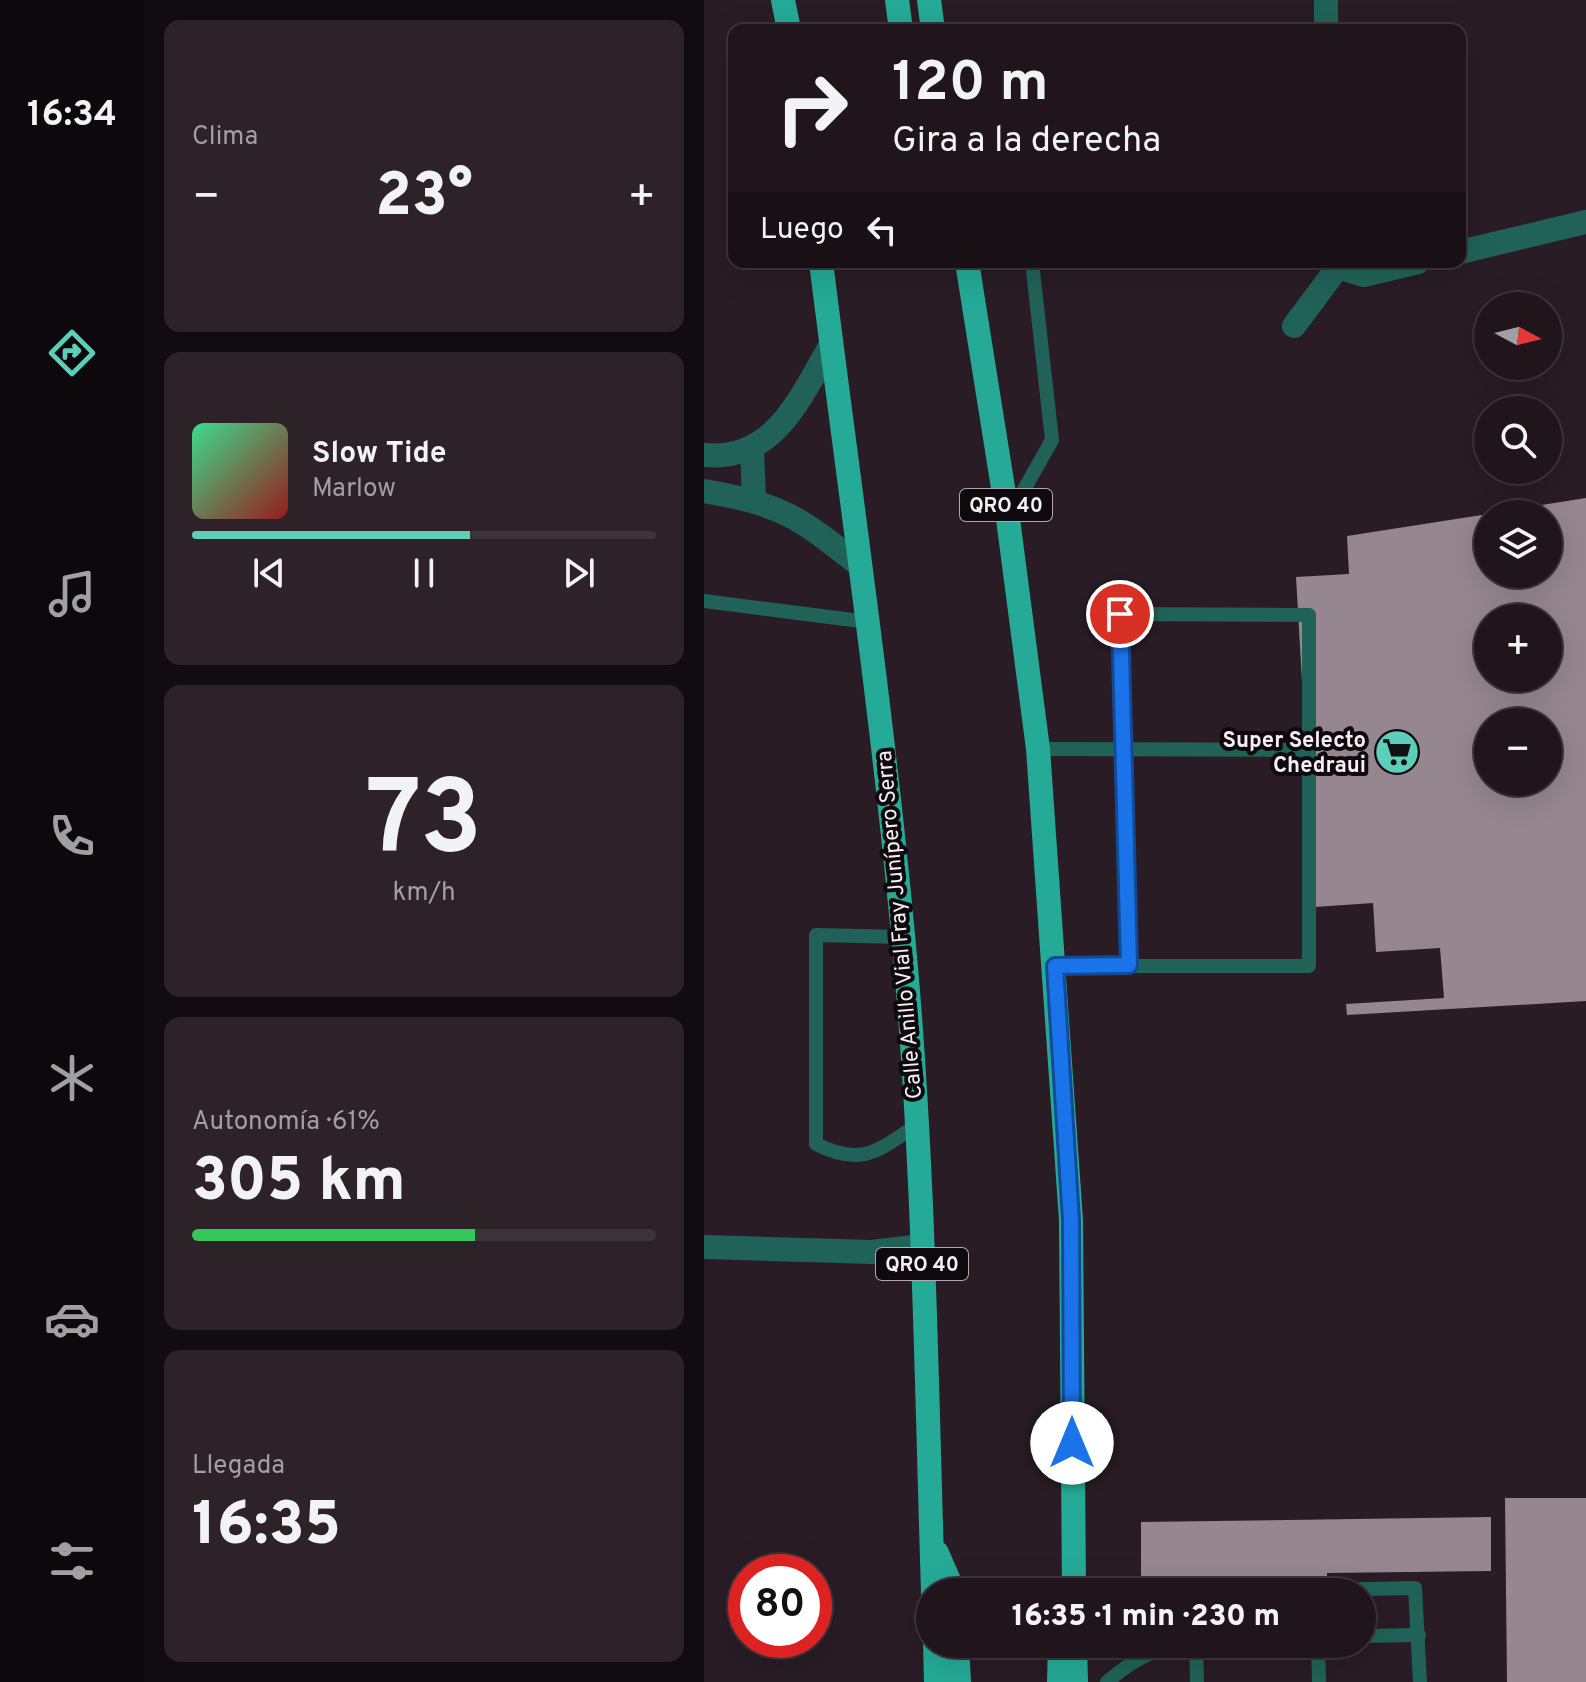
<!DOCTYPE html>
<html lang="es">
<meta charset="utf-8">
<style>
body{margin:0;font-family:Overpass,sans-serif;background:#2c2228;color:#f1f3f6;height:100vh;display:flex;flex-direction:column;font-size:30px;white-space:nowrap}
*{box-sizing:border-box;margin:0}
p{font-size:26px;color:#a19fa3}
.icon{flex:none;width:44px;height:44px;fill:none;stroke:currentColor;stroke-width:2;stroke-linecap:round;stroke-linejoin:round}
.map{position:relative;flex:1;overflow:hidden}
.drawer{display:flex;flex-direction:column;gap:20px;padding:20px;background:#110c0f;width:560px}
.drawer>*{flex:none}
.top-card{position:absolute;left:24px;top:24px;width:738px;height:244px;border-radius:16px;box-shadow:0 8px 32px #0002,0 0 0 2px #3c343a;background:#1f151b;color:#f1f3f6;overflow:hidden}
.needle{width:52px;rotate:97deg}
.fabs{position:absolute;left:770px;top:292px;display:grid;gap:16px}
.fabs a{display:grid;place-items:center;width:88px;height:88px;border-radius:50%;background:#1f151b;box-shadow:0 8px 32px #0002,0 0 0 2px #3c343a;font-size:40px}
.speed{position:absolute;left:24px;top:1554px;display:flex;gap:16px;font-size:40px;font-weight:700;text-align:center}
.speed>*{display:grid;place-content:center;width:104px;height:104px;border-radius:50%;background:#1f151b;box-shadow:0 8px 32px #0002,0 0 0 2px #3c343a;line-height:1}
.speed .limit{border:12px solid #d22;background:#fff;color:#111}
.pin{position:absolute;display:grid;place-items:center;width:68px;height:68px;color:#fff;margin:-34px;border:4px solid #fff;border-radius:50%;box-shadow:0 2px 8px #0007}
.me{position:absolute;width:88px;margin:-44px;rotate:0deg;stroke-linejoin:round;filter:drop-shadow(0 0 6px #0008)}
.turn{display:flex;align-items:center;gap:28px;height:168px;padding:0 32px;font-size:36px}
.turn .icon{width:104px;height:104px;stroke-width:2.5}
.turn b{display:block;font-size:56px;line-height:68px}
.then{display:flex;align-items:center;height:76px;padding:0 32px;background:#0003;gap:16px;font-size:30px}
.big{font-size:60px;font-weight:800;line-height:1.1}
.drawer .widget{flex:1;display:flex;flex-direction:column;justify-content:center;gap:12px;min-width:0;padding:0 28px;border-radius:16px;background:#2c2228}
.drawer .dial{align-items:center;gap:0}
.dial b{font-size:104px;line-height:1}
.song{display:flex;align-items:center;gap:24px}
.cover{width:96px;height:96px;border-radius:12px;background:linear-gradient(135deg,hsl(150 70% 55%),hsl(0 70% 35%))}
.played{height:8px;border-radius:4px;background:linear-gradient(90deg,#5cceba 60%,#3c343a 60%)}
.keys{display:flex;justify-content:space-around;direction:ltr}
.heat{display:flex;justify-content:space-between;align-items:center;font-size:44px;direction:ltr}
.charge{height:12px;border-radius:6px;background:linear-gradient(90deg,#34c759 61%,#3c343a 0)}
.trip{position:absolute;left:212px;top:1578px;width:460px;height:80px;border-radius:40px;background:#1f151b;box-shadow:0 8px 32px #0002,0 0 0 2px #3c343a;font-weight:800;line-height:80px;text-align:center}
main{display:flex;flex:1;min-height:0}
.dock{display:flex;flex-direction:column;width:144px;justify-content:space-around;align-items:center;background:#0c080b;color:#a19fa3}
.dock .icon{width:56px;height:56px}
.dock .on{color:#5cceba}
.dock b{font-size:36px;color:#f1f3f6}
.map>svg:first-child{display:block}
.building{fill:#95868f;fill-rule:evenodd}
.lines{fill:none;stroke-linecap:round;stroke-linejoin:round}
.service{stroke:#206257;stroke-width:14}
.minor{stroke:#206257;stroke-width:24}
.trunk{stroke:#24aa96;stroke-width:24}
.route-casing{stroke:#114b97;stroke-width:20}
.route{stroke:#1a73e8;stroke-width:14}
.labels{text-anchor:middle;stroke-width:8;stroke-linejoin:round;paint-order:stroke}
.shield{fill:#0e090c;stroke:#b1a9ae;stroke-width:2}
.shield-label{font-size:20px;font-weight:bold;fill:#f7eef3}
.poi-label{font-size:22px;font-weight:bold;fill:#f7eef3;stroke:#0e090c;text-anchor:end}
.street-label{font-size:22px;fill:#f7eef3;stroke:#0e090c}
</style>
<main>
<nav class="dock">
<b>16:34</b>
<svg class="icon on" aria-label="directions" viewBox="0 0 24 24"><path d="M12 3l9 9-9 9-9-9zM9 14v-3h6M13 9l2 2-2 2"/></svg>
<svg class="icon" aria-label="music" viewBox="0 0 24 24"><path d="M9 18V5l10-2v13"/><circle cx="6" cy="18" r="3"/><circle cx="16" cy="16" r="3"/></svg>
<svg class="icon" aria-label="phone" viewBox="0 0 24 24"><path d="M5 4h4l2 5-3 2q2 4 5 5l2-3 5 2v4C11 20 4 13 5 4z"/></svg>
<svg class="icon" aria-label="climate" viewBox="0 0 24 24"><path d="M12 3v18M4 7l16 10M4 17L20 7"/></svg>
<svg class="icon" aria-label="car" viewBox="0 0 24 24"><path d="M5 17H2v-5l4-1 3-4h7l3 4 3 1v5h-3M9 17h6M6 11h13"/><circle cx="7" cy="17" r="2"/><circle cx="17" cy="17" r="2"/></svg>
<svg class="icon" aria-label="filters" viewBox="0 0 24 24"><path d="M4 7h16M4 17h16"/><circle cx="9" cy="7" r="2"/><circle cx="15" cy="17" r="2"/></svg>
</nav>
<section class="drawer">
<div class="widget"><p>Clima</p>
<div class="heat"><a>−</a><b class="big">23°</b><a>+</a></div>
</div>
<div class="widget">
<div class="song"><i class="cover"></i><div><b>Slow Tide</b><p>Marlow</p></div></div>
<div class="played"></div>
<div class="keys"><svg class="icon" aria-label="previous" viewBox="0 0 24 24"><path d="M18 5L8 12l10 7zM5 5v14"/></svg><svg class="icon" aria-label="pause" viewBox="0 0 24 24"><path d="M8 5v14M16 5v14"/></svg><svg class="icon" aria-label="next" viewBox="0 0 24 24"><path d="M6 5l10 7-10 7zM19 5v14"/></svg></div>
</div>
<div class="widget dial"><b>73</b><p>km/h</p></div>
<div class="widget"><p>Autonomía · 61%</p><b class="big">305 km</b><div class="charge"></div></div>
<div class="widget"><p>Llegada</p><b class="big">16:35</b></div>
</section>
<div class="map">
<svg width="882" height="1682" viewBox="0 0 882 1682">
<rect width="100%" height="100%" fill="#291c24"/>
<g class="building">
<path d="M882,498V1001L643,1015L642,1004L740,998L736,948L672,952L669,903L611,907L592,577L645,574L643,536L784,514V574H844V514L792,512ZM784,618H844V678H784ZM784,722H844V782H784Z"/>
<polygon points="801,1498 882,1498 882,1682 803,1682"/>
<polygon points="787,1517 787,1571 623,1573 623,1582 437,1584 437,1522"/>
</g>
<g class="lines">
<g class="service">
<polyline points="304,518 348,440 328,262"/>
<polyline points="0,601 164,622"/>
<polyline points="334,749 604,750"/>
<path d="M199,937L112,935V1144C157,1167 174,1151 211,1126"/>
<polyline points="351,966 605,966 605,615 416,614 425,965"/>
<polyline points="523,1592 711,1588 716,1682"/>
<polyline points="658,1636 715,1635"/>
<polyline points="492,1644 493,1682"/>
<polyline points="614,1644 615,1682"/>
<path d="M403,1682C426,1662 446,1651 475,1644"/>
</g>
<g class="minor">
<polyline points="622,30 622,0"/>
<polyline points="756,252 882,222"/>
<polyline points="634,267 660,275 714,262"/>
<polyline points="590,326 634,267"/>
<polyline points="48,449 50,499"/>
<path d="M0,455C71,462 96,397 127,345"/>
<path d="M0,491C77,504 95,517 155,565"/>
<polyline points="0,1247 168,1252 217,1246"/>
</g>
<g class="trunk">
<polyline points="79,0 85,30"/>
<polyline points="193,0 197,30"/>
<polyline points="225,0 229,30"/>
<path d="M117,262C145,486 178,710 199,935C220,1153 222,1373 229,1592"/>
<polyline points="263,262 304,519 334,749 367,1220 370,1592"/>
<polyline points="233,1553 250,1592"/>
<polyline points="231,1644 232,1682"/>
<polyline points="253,1644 255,1682"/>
<polyline points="371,1644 372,1682"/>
<polyline points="355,1682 356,1644"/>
</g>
</g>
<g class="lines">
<g class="route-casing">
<polyline id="route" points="368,1443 367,1220 351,966 425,965 416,614"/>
</g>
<use href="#route" class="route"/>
</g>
<defs>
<g id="supermarket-disc" transform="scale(2.3)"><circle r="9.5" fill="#5cceba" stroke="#0e090c"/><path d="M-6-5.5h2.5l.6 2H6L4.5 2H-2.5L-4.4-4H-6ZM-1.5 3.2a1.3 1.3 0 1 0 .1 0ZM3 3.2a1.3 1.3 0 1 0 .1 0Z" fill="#111"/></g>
</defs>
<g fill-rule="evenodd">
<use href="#supermarket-disc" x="693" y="752"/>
</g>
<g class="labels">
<g class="shield">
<rect x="256" y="489" width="92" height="32" rx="6"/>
<rect x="172" y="1248" width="92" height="32" rx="6"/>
</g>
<g class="shield-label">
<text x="302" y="512">QRO 40</text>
<text x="218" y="1271">QRO 40</text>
</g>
<g class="poi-label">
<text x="662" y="747">Super Selecto<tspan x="662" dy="25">Chedraui</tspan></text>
</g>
<g class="street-label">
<text transform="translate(194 925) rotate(-95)" y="8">Calle Anillo Vial Fray Junípero Serra</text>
</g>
</g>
</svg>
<div class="fabs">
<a><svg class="needle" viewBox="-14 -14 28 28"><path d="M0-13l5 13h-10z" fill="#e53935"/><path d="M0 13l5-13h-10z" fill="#a19fa3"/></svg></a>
<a><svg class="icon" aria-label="search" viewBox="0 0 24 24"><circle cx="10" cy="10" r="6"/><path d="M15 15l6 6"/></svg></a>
<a><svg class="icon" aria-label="layers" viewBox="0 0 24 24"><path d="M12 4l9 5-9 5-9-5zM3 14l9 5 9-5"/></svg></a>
<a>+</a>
<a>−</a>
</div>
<div class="speed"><div class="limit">80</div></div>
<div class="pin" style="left:416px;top:614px;background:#d93025"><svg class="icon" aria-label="arrive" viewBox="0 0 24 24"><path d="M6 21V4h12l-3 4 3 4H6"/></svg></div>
<svg class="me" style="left:368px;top:1443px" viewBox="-20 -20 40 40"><circle r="19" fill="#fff"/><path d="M0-13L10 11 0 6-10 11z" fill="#1a73e8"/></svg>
<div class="trip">16:35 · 1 min · 230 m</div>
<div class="top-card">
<div class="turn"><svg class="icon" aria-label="right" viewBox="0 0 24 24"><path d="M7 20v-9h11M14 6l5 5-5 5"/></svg><div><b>120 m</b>Gira a la derecha</div></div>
<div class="then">Luego<svg class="icon" aria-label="left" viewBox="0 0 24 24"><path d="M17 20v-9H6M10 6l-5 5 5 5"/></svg></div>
</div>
</div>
</main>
